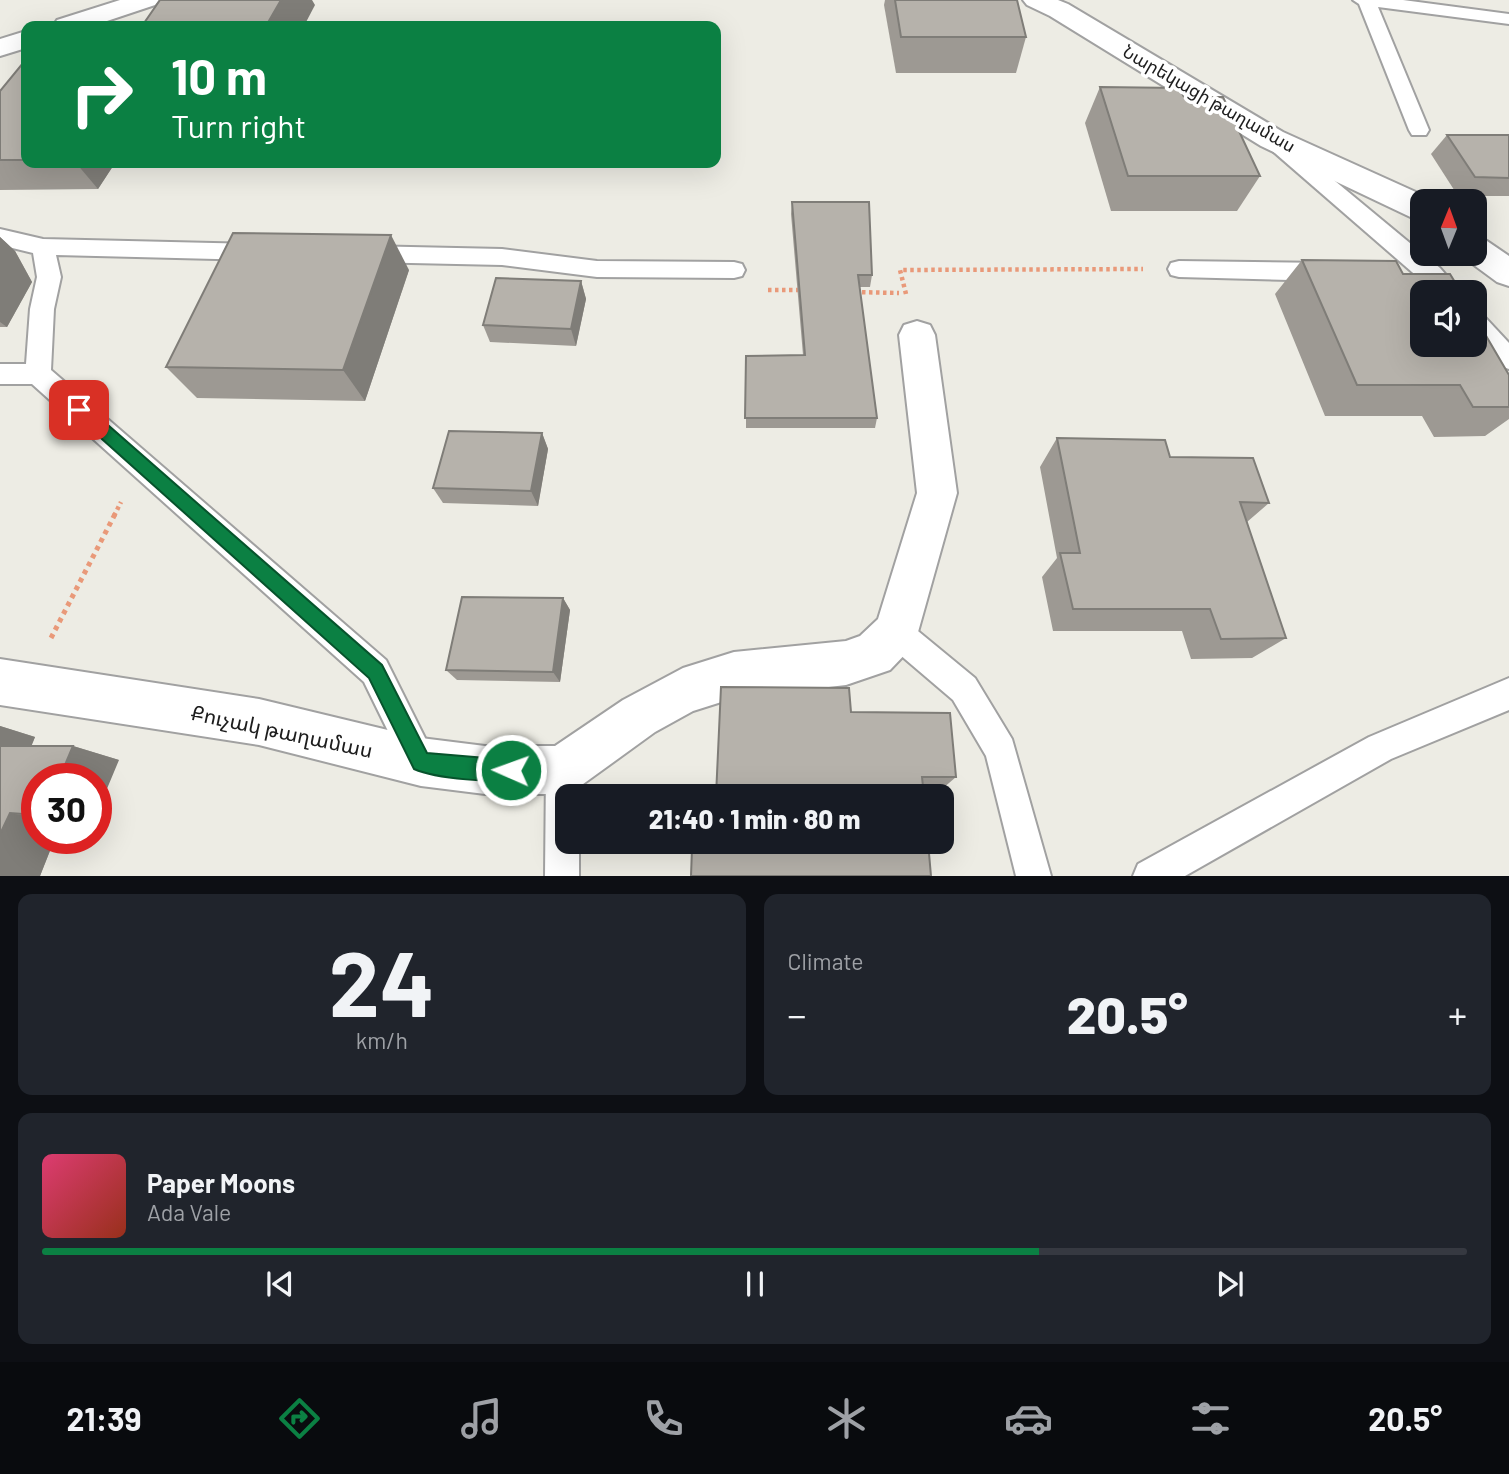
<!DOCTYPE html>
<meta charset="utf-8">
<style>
body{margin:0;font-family:Barlow,"Noto Sans Armenian",sans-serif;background:#20242c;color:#f1f3f6;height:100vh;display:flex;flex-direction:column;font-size:26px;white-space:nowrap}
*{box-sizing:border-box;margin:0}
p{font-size:23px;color:#9ea1a6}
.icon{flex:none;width:38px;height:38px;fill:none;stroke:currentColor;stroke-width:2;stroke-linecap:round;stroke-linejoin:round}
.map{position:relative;height:876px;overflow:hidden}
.details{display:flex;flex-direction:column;gap:18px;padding:18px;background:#0d0f14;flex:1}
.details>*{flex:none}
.top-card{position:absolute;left:21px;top:21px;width:700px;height:147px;border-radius:14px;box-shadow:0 7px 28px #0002;background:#0b8043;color:#fff;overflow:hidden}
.needle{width:46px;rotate:1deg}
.fabs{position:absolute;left:1410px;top:189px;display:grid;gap:14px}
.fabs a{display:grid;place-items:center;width:77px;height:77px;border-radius:14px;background:#171b24;box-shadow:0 7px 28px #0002;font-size:35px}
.speed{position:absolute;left:21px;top:763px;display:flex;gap:14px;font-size:35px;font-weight:700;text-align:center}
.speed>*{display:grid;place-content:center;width:91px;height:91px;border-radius:50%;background:#171b24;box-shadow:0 7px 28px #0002;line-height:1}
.speed .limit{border:10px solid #d22;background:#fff;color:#111}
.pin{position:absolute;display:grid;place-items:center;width:60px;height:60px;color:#fff;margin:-30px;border-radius:14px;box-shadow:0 4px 10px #0006}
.me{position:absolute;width:77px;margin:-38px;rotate:272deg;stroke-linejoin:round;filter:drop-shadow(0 0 5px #0008)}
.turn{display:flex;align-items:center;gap:24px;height:147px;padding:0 35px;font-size:32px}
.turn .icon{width:91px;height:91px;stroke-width:2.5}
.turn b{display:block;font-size:49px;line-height:60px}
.big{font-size:52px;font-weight:800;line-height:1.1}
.details .card{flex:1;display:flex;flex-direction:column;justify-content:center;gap:10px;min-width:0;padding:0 24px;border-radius:14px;background:#20242c}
.details .dial{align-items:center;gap:0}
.dial b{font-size:91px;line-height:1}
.song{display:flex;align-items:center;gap:21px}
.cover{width:84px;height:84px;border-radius:10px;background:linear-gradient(135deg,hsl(340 70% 55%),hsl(10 70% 35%))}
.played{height:7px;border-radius:4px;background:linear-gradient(90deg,#0b8043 70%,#363941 70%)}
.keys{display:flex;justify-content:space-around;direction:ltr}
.heat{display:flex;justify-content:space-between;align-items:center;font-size:38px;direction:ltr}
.details .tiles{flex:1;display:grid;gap:18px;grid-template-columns:1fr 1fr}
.card:last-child{grid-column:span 2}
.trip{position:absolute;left:555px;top:784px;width:399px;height:70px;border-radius:14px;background:#171b24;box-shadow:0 7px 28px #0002;font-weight:800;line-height:70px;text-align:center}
.tabs{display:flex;height:112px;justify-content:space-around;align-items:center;background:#090b0e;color:#9ea1a6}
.tabs .icon{width:49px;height:49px}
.tabs .on{color:#0b8043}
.tabs b{font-size:32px;color:#f1f3f6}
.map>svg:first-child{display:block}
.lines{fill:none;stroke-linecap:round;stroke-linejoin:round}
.service-casing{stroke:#a1a1a1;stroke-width:4}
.minor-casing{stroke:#a1a1a1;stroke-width:4}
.tertiary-casing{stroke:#a1a1a1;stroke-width:4}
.path-far1{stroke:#e99979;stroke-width:4.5;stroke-dasharray:3.5 3.5;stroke-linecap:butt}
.path{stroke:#e99979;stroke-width:5;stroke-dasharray:4.5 4.5;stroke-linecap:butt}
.service{fill:#fff;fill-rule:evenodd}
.minor{fill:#fff;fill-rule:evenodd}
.tertiary{fill:#fff;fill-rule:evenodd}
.wall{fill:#9d9993}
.shaded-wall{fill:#7f7d78}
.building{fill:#b6b2ab;stroke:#7f7d78;stroke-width:2}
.route{fill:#0b8043;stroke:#07532c;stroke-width:2}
.labels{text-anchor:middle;stroke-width:7;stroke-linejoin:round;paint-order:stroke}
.far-street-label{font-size:18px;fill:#1d1d1d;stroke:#fff}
.street-label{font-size:21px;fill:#1d1d1d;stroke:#fff}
</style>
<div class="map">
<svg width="1509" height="876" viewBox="0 0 1509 876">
<rect width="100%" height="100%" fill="#edece4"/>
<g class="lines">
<g class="service-casing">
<g id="service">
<polygon points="1353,0 1403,0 1509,14 1509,24 1378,7 1429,130 1426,135 1412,135 1409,130 1359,4"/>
<polygon points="1275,135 1282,137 1440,268 1461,292 1435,292 1268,147 1265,142 1268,137"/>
<polygon points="0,229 43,239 260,244 268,246 271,252 268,258 260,260 56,255 61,277 54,309 51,370 386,660 437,762 433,774 421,778 409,774 364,682 32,384 0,384 0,364 26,364 30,309 37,277 33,253 0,245"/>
<polygon points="365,246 502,249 597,261 734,262 742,264 745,270 742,276 734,278 597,277 502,265 365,262 357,260 354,254 357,248"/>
<polygon points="1179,261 1329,263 1337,266 1340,272 1337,278 1329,281 1179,277 1171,275 1168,269 1171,263"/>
<polygon points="1475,313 1483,315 1509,343 1509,369 1500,366 1475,338"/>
<polygon points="896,617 907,622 975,678 1012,739 1051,876 1016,876 986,756 953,700 885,642 881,632 885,622"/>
<polygon points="1509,678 1509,710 1391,759 1185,876 1133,876 1138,864 1369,737"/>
<polygon points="562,754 574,758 578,770 579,796 567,796 567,842 579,842 579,876 545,876 546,770 550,758"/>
</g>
</g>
<g class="minor-casing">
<g id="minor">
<polygon points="1023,0 1058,0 1068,4 1283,132 1418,193 1430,201 1423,201 1423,223 1261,146 1050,16 1027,5"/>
<polygon points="1475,237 1487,241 1509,256 1509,286 1497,282 1463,257 1461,254 1475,254"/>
<polygon points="917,321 930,325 935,335 957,493 918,632 912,647 890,670 846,685 734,698 693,711 655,732 579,787 562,794 485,794 421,786 259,745 0,705 0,659 259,699 421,738 485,746 555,746 623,700 683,668 734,652 846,641 860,636 878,619 917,493 899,335 904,325"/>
</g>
</g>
<g class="tertiary-casing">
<g id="tertiary">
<polygon points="120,0 159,0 155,5 92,26 53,26 57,20"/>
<polygon points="26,31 26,48 0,56 0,39"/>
</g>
</g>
<g class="path-far1">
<polyline points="768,290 801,290"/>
<polyline points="855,292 899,293"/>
<polyline points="906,294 900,270 1143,269"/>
<polyline points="114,516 121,502"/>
</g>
<polyline class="path" points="51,638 115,514"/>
<use href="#service" class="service"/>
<use href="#minor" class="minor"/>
<use href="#tertiary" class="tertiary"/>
</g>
<g class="wall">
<polygon points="885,0 1017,0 1026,37 1016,73 896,73 884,5"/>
<polygon points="26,63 26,163 115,163 98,189 0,190 0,91"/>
<polygon points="1100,87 1260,176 1237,211 1111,211 1085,123"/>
<polygon points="1447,135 1509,135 1509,196 1458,196 1431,154"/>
<polygon points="792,202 872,275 870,287 859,287 877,418 875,428 746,428 746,356 803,355 791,214"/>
<polygon points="0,237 15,251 32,282 7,327 0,327"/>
<polygon points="1302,260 1403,274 1509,375 1509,419 1485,436 1434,437 1422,416 1325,416 1275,294"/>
<polygon points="409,270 365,401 197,398 166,367"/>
<polygon points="581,281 586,299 576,346 490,342 483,325"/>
<polygon points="542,433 548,449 538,506 443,503 433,488"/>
<polygon points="1057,438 1170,457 1269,503 1247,522 1286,638 1252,658 1191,659 1182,631 1053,631 1042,577 1057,558 1040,467"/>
<polygon points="563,598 570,610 560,682 457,680 446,670"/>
<polygon points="851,712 956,777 942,789 923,789"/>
<polygon points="0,726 35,737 31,746 73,746 119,760 37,779 37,838 55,838 40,876 0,876"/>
</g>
<g class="shaded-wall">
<polygon points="279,0 312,0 315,5 304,26 266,26"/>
<polygon points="76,163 115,163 98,189"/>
<polygon points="391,235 409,270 365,401 343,370"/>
<polygon points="0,237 15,251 32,282 7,327 0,322"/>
<polygon points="581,281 586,299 576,346 571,329"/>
<polygon points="542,433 548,449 538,506 531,491"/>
<polygon points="563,598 570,610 560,682 553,672"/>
<polygon points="0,726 35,737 26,760 0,753"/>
<polygon points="73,746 119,760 96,815 96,779 59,779"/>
<polygon points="10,813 37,818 37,838 55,838 40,876 0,876 0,834"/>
</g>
<g class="building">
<polygon points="160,0 281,0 266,26 142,26"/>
<polygon points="895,0 1017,0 1026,37 901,37"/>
<polygon points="23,63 26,63 26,160 0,160 0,91"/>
<polygon points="1100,87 1179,88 1184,97 1223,97 1260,176 1128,176"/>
<polygon points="1447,135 1509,135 1509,178 1475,177"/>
<polygon points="792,202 869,202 872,275 858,275 877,418 745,418 746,356 805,355"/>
<polygon points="233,233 391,235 343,370 166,367"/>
<polygon points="1302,260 1396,261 1403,274 1450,274 1461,292 1423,292 1423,345 1475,345 1475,317 1509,375 1509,407 1473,407 1460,385 1357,385"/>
<polygon points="496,278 581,281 571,329 483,325"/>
<polygon points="449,431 542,433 531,491 433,488"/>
<polygon points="1057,438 1165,440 1170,457 1253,458 1269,503 1240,502 1286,638 1221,639 1210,609 1073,609 1060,553 1080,553"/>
<polygon points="462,597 563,598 553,672 446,670"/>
<polygon points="721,687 849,688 851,712 950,713 956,777 922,777 924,796 716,796"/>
<polygon points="0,746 73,746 59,779 37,779 37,815 10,813 0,834"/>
<polygon points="714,842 928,842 931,876 691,876 692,849 714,848"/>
</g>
<path class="route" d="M79,403L85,405L382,665L427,753L511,760L518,763L521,770L518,777C498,785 434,778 414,769L369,678L74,414L71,410L74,405Z"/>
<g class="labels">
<g class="far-street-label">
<text transform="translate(1209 99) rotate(30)" y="6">Նարեկացի թաղամաս</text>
</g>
<g class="street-label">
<text transform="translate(282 732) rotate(12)" y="7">Քուչակ թաղամաս</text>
</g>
</g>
</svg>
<div class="fabs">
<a><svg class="needle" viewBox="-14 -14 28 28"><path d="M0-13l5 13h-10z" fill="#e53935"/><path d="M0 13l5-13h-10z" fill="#9ea1a6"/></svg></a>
<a><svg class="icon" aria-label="sound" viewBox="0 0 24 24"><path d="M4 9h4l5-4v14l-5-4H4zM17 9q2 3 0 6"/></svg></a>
</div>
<div class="speed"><div class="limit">30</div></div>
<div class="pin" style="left:79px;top:410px;background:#d93025"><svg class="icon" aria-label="arrive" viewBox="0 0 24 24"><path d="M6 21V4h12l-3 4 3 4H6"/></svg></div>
<svg class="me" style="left:511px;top:770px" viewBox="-20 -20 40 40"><circle r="17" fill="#0b8043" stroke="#fff" stroke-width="3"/><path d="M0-11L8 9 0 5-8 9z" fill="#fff"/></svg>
<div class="trip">21:40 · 1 min · 80 m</div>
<div class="top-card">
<div class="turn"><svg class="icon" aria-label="right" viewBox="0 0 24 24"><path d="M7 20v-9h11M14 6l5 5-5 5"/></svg><div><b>10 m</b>Turn right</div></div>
</div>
</div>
<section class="details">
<div class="tiles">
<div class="card dial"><b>24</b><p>km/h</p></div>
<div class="card"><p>Climate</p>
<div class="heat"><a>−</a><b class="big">20.5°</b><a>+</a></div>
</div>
<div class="card">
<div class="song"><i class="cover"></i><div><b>Paper Moons</b><p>Ada Vale</p></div></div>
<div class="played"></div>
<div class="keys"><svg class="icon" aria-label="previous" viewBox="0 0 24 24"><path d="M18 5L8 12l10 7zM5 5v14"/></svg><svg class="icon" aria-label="pause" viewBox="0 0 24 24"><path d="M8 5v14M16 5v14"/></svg><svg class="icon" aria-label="next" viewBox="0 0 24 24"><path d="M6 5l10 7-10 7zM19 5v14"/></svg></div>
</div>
</div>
</section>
<nav class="tabs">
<b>21:39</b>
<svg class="icon on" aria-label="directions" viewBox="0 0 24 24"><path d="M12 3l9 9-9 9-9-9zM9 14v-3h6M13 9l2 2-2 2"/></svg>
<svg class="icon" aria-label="music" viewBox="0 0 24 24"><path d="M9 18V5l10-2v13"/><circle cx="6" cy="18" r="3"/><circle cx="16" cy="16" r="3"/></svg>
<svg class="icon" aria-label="phone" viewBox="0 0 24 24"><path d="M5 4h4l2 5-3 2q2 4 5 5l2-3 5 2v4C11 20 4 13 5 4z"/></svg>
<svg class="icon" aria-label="climate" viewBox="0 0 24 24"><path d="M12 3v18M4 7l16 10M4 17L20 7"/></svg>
<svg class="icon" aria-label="car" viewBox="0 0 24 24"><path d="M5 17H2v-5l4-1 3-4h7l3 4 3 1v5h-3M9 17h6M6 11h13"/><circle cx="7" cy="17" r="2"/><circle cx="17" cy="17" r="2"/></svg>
<svg class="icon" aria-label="filters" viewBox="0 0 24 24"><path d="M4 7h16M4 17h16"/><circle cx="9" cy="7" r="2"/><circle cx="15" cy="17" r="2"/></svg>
<b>20.5°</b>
</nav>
